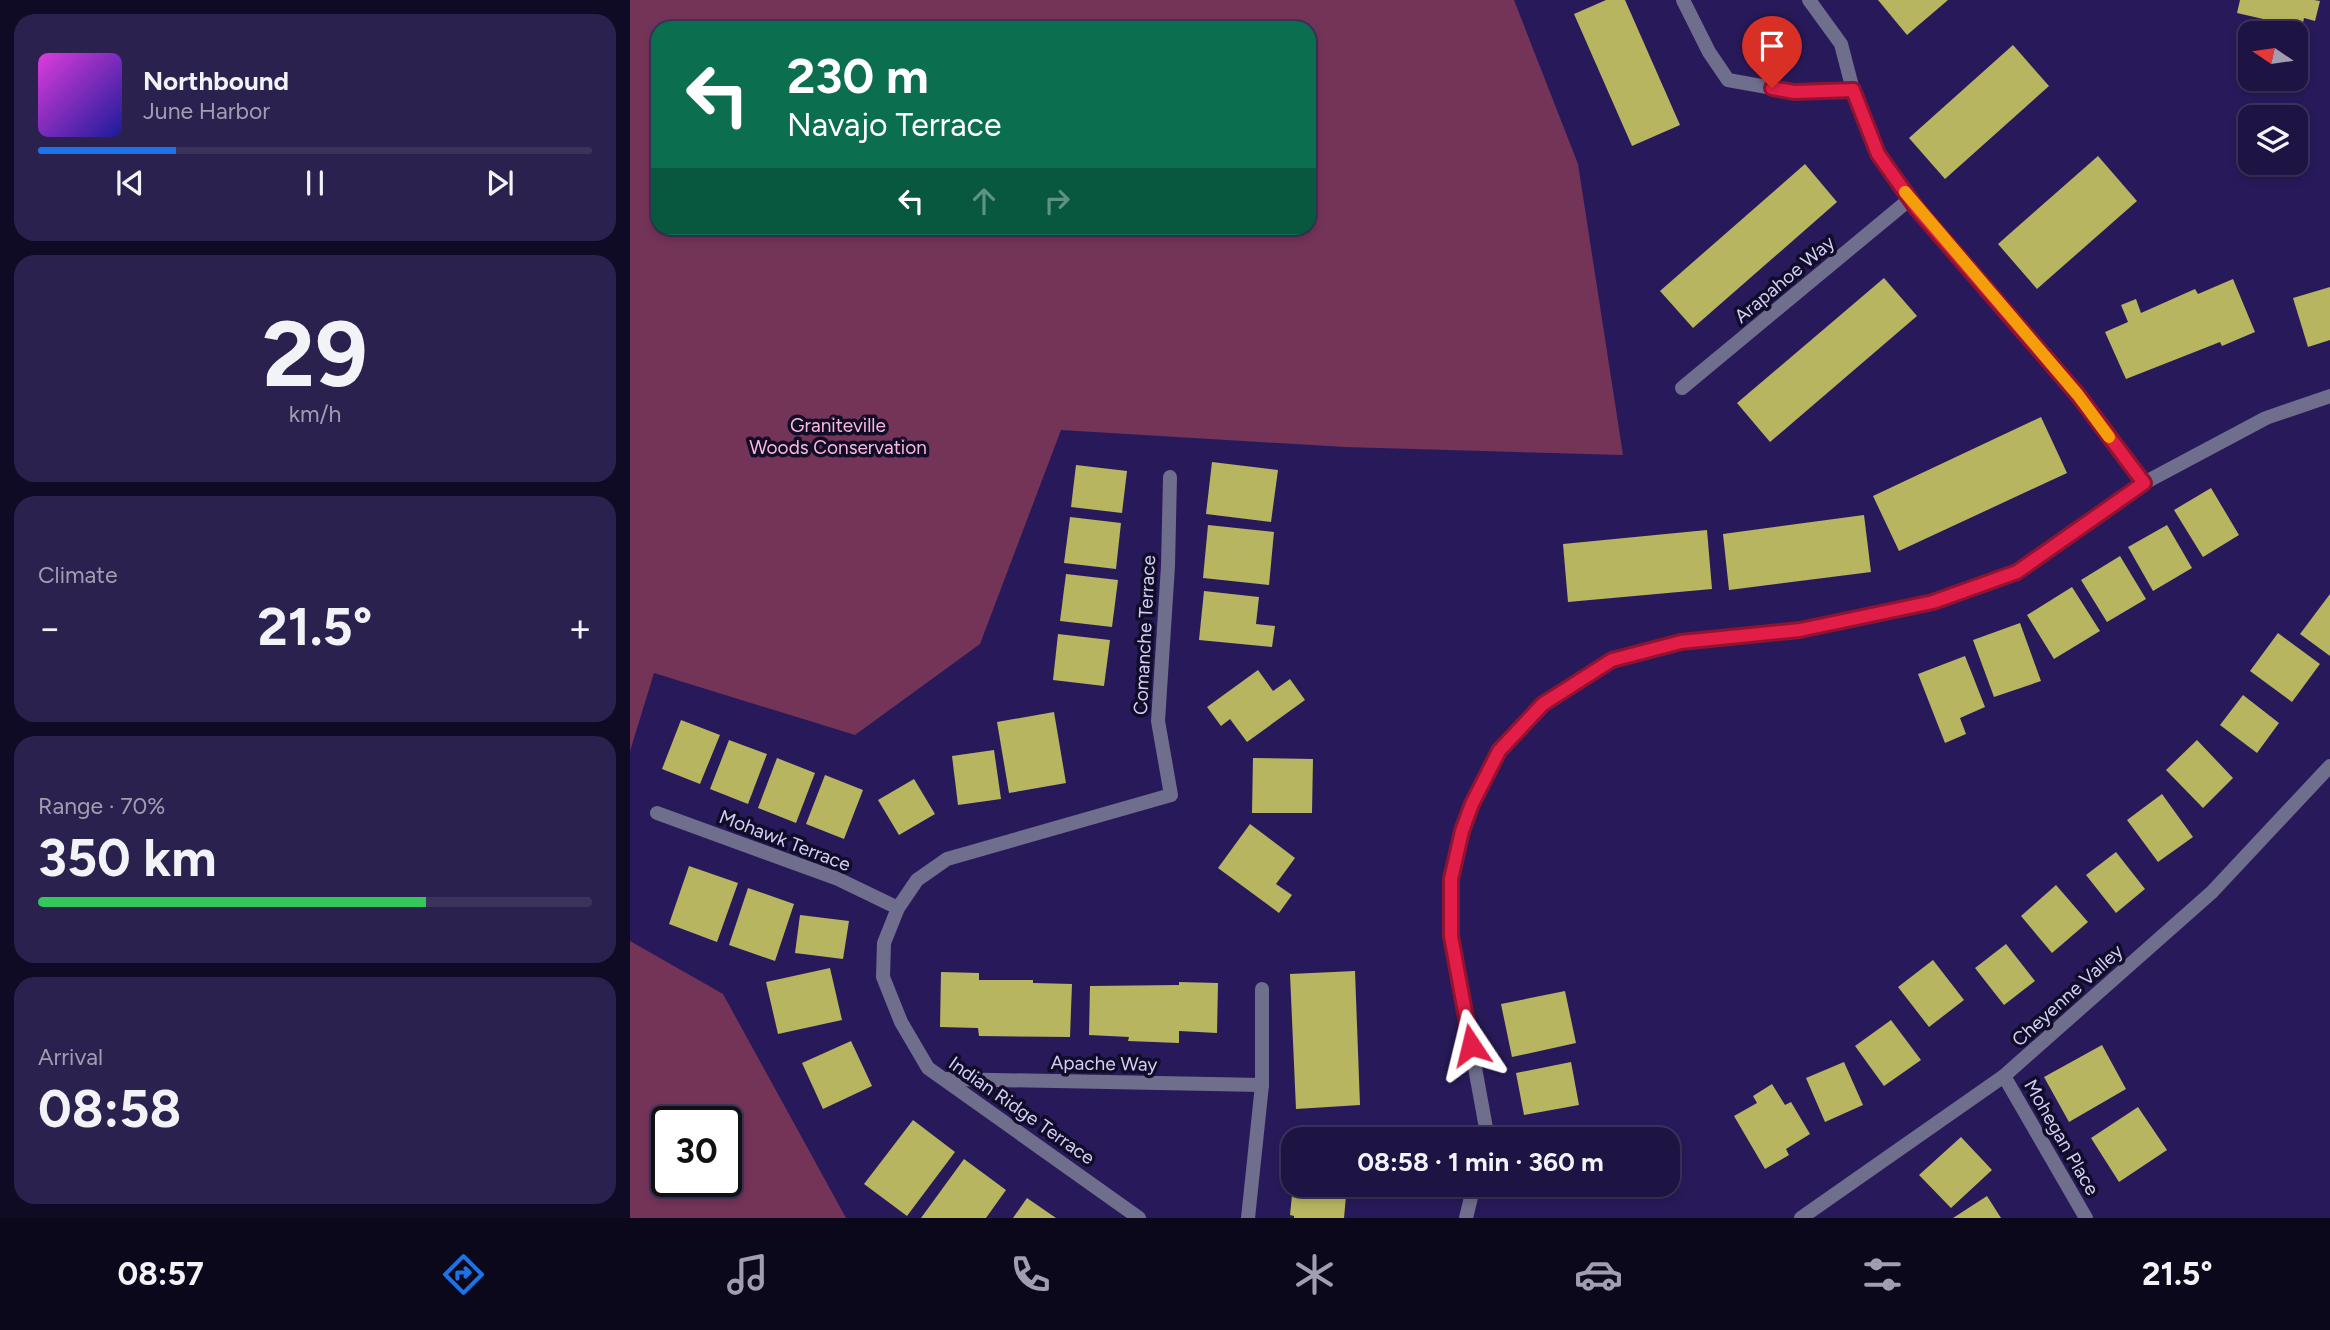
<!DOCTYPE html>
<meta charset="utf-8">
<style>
body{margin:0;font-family:Figtree,sans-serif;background:#2b214f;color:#f1f3f6;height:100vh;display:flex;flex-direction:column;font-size:26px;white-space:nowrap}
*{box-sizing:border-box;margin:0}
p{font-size:23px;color:#a19eb2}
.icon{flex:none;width:38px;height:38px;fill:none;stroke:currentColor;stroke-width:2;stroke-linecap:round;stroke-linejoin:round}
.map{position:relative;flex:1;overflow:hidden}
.drawer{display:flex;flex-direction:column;gap:14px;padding:14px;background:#100b25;width:630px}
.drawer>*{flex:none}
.hud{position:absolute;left:21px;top:21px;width:665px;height:214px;border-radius:21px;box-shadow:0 4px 10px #0003,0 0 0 2px #3c335d;background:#0b6e4f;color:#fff;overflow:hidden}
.needle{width:46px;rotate:283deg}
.controls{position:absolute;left:1608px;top:21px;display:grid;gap:14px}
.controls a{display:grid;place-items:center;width:70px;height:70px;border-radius:14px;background:#1e1444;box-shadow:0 4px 10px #0003,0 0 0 2px #3c335d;font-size:35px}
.speed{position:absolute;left:21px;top:1106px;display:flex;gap:14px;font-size:35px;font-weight:700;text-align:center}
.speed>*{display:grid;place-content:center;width:91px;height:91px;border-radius:50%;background:#1e1444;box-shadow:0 4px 10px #0003,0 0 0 2px #3c335d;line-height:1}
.speed .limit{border:4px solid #111;border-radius:10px;background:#fff;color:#111}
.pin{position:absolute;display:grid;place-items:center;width:60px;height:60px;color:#fff;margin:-72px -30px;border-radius:50% 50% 50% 0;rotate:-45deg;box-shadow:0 0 7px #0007}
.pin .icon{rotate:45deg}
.me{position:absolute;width:77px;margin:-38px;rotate:350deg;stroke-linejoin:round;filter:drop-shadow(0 0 5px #0008)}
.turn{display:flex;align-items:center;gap:24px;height:147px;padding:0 21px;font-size:32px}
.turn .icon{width:91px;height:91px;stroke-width:2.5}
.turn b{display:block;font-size:49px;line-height:60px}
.lanes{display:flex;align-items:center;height:66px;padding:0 21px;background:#0003;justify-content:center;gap:35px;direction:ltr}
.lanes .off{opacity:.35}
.big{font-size:52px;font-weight:700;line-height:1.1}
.drawer .card{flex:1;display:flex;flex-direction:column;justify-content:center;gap:10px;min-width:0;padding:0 24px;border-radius:21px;background:#2b214f}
.drawer .dial{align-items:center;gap:0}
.dial b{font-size:91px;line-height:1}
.song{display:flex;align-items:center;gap:21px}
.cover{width:84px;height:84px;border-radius:10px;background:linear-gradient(135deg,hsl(300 70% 55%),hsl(240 70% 35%))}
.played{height:7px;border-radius:4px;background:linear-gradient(90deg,#1a73e8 25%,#3c335d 25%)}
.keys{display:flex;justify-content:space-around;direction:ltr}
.heat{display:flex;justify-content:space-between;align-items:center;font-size:38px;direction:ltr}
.charge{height:10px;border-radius:5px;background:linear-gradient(90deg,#34c759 70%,#3c335d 0)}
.trip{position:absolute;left:651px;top:1127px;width:399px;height:70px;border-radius:21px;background:#1e1444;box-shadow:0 4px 10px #0003,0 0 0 2px #3c335d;font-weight:700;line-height:70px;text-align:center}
.tabs{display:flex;height:112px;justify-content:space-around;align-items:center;background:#0c081b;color:#a19eb2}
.tabs .icon{width:49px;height:49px}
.tabs .on{color:#1a73e8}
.tabs b{font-size:32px;color:#f1f3f6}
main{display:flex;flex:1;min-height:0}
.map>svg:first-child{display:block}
.green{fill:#743458;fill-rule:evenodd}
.building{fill:#b7b55f}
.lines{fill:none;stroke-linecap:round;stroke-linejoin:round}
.lane{stroke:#706e8d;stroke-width:14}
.street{stroke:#706e8d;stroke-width:14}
.route-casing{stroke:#92132f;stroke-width:18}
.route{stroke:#e11d48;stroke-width:12}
.slow{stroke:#f59e0b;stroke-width:12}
.labels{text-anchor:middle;stroke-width:7;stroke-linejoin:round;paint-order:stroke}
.street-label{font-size:19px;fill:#d1cff6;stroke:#110c27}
.park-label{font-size:19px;fill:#feb8dc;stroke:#110c27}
</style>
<main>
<section class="drawer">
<div class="card">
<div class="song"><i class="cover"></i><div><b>Northbound</b><p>June Harbor</p></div></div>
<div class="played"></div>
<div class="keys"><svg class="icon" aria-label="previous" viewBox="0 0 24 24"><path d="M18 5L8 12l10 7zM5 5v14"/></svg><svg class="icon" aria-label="pause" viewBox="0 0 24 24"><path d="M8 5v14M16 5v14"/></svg><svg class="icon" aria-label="next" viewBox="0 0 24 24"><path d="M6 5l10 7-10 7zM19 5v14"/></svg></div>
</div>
<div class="card dial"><b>29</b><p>km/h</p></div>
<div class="card"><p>Climate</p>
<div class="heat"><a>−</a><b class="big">21.5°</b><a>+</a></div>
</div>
<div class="card"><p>Range · 70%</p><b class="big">350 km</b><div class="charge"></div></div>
<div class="card"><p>Arrival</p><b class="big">08:58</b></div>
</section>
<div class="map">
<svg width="1700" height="1218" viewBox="0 0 1700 1218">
<rect width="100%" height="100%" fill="#281a5a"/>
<g class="green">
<path d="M0,0H884L948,164L993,455L715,447L431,430L350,644L225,735L24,673L0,751ZM28,28H679V228H28Z"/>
<path d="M0,941L93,994L216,1218H0ZM37,1122H96V1181H37Z"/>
</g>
<g class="building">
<polygon points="976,0 995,0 1050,125 1002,146 944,14"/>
<polygon points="1248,0 1318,0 1277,35"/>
<polygon points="1610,0 1684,0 1690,1 1685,21 1674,18 1672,28 1607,13"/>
<polygon points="1383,45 1419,86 1315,179 1279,138"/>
<polygon points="1468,156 1507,201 1407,289 1368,244"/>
<polygon points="1175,164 1207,202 1063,328 1030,291"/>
<polygon points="1254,278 1287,316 1140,442 1107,403"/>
<polygon points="1603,279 1625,332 1592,346 1590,342 1496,379 1475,332 1498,322 1491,305 1506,299 1511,313 1565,289 1568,294"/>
<polygon points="1700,287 1700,340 1678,347 1663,298"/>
<polygon points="1411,417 1437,473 1269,551 1243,496"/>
<polygon points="582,462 648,470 641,522 576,514"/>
<polygon points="446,465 497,471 492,513 441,507"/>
<polygon points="1581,488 1609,535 1573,557 1544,510"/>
<polygon points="1234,515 1241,572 1099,590 1093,534"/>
<polygon points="440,517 491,523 486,569 434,563"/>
<polygon points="578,525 644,532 639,585 573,578"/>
<polygon points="1537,525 1562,568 1523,591 1498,547"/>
<polygon points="1077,530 1082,589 938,602 933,544"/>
<polygon points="1490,556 1516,599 1477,622 1451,580"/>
<polygon points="436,574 488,580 482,627 430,621"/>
<polygon points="1442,587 1470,631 1424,659 1397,615"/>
<polygon points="574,591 629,597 626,624 645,626 642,647 569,640"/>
<polygon points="1700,594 1700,656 1670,634"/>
<polygon points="1390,623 1411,681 1364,697 1343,640"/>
<polygon points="1648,633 1690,664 1662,702 1620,671"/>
<polygon points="428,634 480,640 474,686 423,680"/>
<polygon points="1335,656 1355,707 1330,718 1336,734 1315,743 1288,674"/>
<polygon points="628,670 643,691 660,679 675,700 617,742 600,719 591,726 577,707"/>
<polygon points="1613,695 1649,723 1627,753 1590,725"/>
<polygon points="424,712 436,783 379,793 367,722"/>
<polygon points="51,720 90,735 70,784 32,769"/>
<polygon points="99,740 137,754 118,804 80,789"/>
<polygon points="1567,740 1603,778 1573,808 1536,770"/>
<polygon points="364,750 371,799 328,805 322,756"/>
<polygon points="147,758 185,773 166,823 128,808"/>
<polygon points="623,758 683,759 682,813 622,813"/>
<polygon points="195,775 233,790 214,839 176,824"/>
<polygon points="284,779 305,814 269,835 248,800"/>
<polygon points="1532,794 1563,837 1528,862 1497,820"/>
<polygon points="620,824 665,858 646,884 662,895 649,913 588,868"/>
<polygon points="1486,852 1515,889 1486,913 1456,875"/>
<polygon points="59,866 108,883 87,942 39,924"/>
<polygon points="1426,885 1458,922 1422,953 1391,916"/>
<polygon points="118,888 164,904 145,961 99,945"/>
<polygon points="170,915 219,921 213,959 165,953"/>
<polygon points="1376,944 1405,981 1374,1005 1345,968"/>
<polygon points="1303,960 1334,1000 1299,1027 1268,987"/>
<polygon points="200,968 212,1020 148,1034 136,982"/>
<polygon points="725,971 730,1105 666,1109 660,974"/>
<polygon points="311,972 349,973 349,980 403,980 403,983 442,984 440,1037 349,1036 348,1028 310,1027"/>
<polygon points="549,982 588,983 587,1033 549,1031 549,1043 498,1041 499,1037 459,1035 460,986 549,985"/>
<polygon points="935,991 946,1043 882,1057 871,1004"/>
<polygon points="1261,1020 1291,1060 1254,1086 1225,1046"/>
<polygon points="221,1041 242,1086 193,1109 172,1063"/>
<polygon points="1472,1045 1496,1089 1439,1122 1414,1077"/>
<polygon points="941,1062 949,1105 894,1115 886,1073"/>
<polygon points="1214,1062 1233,1105 1195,1122 1176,1078"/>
<polygon points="1142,1084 1155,1105 1161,1102 1180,1134 1156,1149 1159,1155 1135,1169 1104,1116 1127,1103 1123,1096"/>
<polygon points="1508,1107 1537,1150 1489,1182 1461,1138"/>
<polygon points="283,1120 325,1152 277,1216 234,1184"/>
<polygon points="659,1129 720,1135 720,1139 663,1139 663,1171 655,1170"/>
<polygon points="1331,1137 1362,1170 1321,1208 1289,1175"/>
<polygon points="334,1159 376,1190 356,1218 291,1218"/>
<polygon points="663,1185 717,1185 714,1218 664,1218 664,1216 660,1215"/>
<polygon points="1357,1196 1371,1218 1323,1218"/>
<polygon points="397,1198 426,1218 383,1218"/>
</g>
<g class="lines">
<g class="lane">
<polyline points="315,1079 632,1085"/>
<polyline points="618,1218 632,1085 632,989"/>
</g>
<g class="street">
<polyline points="1053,0 1079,52 1098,80 1164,92 1223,90"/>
<polyline points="1179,0 1211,44 1223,90 1248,154 1287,209 1448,395 1514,483"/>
<polyline points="1052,388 1280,199"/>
<polyline points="27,813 208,879 268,908"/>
<polyline points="1374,1076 1456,1218"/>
<polyline points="853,1139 856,1128 821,936 821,879 832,831 842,804 869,751 913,704 982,660 1051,642 1170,630 1303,602 1387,572 1514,483 1636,418 1700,396"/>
<polyline points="509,1218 298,1068 271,1022 253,977 254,943 268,908 287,880 317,859 541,795 528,721 538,566 540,477"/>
<polyline points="836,1218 844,1185"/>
<polyline points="1171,1218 1374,1076 1582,892 1700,766"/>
</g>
</g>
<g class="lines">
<g class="route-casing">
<polyline id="route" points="841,1045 821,936 821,879 832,831 842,804 869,751 913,704 982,660 1051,642 1170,630 1303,602 1387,572 1514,483 1448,395 1287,209 1248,154 1223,90 1164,92 1142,88"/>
</g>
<use href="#route" class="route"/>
<polyline class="slow" points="1275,192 1448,395 1479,437"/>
</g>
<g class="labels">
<g class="street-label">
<text transform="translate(1154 279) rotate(-40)" y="7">Arapahoe Way</text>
<text transform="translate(514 635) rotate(-87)" y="7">Comanche Terrace</text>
<text transform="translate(155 840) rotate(21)" y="7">Mohawk Terrace</text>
<text transform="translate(1437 995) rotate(-42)" y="7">Cheyenne Valley</text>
<text transform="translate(474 1063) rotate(1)" y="7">Apache Way</text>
<text transform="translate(392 1110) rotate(35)" y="7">Indian Ridge Terrace</text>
<text transform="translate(1432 1137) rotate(60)" y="7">Mohegan Place</text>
</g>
<g class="park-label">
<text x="208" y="432">Graniteville<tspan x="208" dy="22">Woods Conservation</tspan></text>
</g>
</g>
</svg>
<div class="controls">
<a><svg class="needle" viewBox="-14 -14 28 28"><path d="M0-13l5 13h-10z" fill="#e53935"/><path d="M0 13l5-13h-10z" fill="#a19eb2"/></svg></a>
<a><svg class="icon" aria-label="layers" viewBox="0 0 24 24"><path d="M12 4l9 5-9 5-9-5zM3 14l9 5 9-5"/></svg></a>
</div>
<div class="speed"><div class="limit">30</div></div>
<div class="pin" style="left:1142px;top:88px;background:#d93025"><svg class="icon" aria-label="arrive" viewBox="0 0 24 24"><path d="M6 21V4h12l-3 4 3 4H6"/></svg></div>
<svg class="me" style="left:841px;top:1045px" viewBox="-20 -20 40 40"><path d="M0-17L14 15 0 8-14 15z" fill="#e11d48" stroke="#fff" stroke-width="4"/></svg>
<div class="trip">08:58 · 1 min · 360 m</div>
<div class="hud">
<div class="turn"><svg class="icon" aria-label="left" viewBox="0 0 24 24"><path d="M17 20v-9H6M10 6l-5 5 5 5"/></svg><div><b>230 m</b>Navajo Terrace</div></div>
<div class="lanes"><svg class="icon" aria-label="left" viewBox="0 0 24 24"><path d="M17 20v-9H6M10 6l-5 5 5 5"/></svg><svg class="icon off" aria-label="ahead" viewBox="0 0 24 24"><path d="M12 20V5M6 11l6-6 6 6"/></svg><svg class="icon off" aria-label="right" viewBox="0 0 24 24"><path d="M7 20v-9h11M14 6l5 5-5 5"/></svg></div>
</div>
</div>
</main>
<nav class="tabs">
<b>08:57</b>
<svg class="icon on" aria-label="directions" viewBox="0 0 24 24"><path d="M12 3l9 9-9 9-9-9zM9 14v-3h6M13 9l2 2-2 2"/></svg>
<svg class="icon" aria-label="music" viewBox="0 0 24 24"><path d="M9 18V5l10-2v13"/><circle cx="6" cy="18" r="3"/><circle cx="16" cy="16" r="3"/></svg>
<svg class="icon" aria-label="phone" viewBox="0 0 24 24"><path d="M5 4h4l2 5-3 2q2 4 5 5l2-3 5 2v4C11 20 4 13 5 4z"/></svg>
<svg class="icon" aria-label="climate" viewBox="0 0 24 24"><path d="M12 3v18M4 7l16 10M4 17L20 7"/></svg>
<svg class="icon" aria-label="car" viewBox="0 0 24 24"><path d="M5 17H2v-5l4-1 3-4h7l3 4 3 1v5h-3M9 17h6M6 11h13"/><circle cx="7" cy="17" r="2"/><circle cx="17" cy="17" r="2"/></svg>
<svg class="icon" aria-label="filters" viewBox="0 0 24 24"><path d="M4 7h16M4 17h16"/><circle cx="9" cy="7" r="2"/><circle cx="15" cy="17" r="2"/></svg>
<b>21.5°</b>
</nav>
